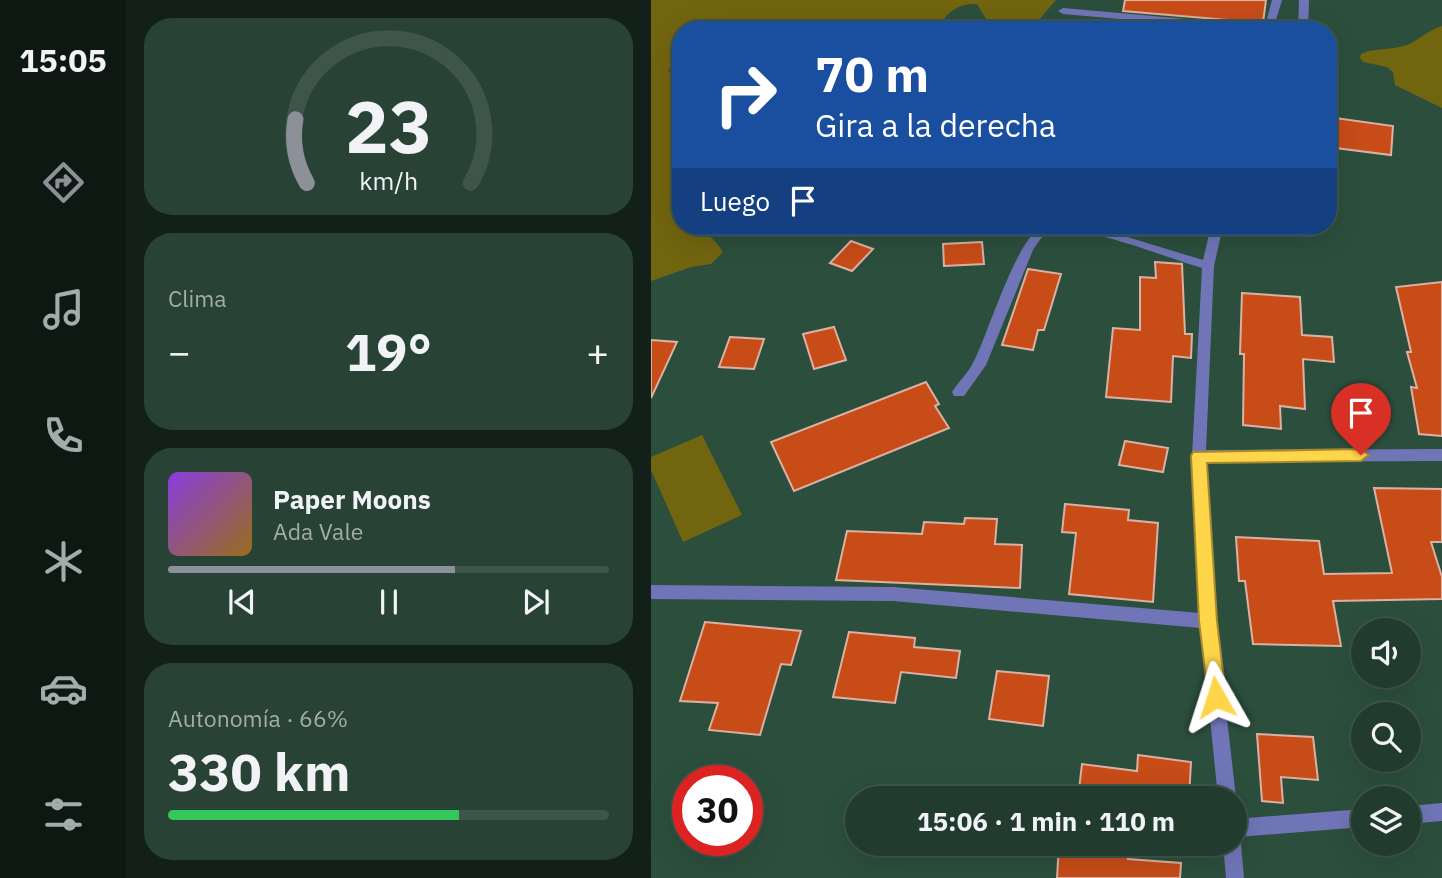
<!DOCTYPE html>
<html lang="es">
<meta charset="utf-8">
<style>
body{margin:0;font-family:"IBM Plex Sans",sans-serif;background:#294236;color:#f1f3f6;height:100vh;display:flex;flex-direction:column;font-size:26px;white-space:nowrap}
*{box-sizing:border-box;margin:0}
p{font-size:23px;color:#a2adaa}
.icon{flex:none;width:38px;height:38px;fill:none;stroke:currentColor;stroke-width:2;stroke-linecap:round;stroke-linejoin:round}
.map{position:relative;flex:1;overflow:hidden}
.details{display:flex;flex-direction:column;gap:18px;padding:18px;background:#122019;width:525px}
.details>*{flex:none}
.top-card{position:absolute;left:21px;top:21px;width:665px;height:214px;border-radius:28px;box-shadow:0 7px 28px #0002,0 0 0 2px #3e554a;background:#1a4fa0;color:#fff;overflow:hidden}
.controls{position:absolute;left:700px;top:618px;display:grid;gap:14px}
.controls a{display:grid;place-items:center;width:70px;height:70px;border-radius:50%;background:#213b2e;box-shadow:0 7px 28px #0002,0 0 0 2px #3e554a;font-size:35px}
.speed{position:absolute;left:21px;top:765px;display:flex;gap:14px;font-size:35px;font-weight:700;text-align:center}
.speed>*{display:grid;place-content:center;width:91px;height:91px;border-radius:50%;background:#213b2e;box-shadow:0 7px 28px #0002,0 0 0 2px #3e554a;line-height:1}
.speed .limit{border:10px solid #d22;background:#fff;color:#111}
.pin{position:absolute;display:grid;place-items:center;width:60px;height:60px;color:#fff;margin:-72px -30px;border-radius:50% 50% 50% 0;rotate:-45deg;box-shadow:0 0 7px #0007}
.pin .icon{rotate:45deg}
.me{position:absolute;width:77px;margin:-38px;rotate:354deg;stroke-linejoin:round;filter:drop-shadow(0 0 5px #0008)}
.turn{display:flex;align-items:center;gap:24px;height:147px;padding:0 28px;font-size:32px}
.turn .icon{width:91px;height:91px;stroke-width:2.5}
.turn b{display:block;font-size:49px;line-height:60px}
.then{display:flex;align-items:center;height:66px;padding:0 28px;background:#0003;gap:14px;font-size:26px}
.big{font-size:52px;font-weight:700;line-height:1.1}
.details .card{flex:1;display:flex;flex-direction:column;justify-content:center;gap:10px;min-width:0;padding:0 24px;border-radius:28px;background:#294236}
.details .dial{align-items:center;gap:0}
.dial svg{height:182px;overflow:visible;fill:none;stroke:#3e554a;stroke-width:7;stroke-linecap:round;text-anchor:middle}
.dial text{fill:#f1f3f6;stroke:none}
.song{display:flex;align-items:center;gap:21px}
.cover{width:84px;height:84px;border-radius:10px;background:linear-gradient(135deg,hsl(270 70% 55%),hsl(40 70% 35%))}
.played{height:7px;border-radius:4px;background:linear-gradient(90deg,#8c9099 65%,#3e554a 65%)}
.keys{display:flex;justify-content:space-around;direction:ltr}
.heat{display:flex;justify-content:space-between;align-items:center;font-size:38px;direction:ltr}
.charge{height:10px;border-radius:5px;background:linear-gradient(90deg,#34c759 66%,#3e554a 0)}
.trip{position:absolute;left:194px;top:786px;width:402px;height:70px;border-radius:35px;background:#213b2e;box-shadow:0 7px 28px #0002,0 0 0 2px #3e554a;font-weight:700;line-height:70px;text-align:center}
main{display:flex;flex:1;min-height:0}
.menu{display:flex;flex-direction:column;width:126px;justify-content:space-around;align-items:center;background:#0d1812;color:#a2adaa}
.menu .icon{width:49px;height:49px}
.menu .selected{color:#8c9099}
.menu b{font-size:32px;color:#f1f3f6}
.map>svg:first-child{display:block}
.green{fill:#726510}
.building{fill:#c74c18;stroke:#dab1a3;stroke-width:2}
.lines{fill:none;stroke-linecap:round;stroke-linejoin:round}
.street{fill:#7075b8;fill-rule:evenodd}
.route{fill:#ffd54a;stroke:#a68a30;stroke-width:2}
</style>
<main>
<nav class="menu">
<b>15:05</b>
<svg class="icon selected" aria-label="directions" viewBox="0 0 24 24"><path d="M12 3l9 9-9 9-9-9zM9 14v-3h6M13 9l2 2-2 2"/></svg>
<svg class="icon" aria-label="music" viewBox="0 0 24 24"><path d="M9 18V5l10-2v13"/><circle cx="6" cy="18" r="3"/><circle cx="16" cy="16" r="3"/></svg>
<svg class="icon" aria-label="phone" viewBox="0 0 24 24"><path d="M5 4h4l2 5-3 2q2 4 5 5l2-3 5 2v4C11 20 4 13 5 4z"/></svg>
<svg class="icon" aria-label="climate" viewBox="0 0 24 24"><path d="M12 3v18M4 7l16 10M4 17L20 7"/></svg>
<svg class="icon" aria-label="car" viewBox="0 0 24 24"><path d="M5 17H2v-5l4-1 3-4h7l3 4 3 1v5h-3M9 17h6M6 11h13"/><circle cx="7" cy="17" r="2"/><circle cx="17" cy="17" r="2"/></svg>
<svg class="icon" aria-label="filters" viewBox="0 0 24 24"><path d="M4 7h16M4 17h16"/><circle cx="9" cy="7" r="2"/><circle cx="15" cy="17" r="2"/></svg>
</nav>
<section class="details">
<div class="card dial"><svg viewBox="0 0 100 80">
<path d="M14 69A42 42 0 1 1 86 69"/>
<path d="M14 69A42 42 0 0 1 9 41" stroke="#8c9099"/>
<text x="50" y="56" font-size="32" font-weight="700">23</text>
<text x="50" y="72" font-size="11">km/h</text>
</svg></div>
<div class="card"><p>Clima</p>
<div class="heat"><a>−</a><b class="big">19°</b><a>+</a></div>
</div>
<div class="card">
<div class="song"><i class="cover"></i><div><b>Paper Moons</b><p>Ada Vale</p></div></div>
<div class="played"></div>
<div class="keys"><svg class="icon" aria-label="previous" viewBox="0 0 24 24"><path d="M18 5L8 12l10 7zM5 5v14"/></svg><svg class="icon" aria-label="pause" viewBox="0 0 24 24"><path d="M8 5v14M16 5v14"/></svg><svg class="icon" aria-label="next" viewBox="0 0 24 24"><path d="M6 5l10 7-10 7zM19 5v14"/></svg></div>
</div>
<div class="card"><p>Autonomía · 66%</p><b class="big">330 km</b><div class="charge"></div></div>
</section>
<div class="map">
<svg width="791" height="878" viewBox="0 0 791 878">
<rect width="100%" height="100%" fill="#2c4f3d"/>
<g class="green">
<path d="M0,0H405L387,21L359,28L335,19L326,4C308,3 294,12 287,30H30V35L23,39L27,55L17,71L30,79V226C49,226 62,236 72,252L60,264L40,267L0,281Z"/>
<path d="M791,26V108L744,85L742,72L736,67L712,62L709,58L710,54C722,48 741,50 756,45C768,40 777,30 791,26Z"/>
<polygon points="51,435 91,515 32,542 0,470 0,457"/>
</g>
<g class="building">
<polygon points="474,0 615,0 612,23 472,11"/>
<polygon points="470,22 561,30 469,30"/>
<polygon points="677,117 742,126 740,155 677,147"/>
<polygon points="200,241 222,249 201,271 179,263"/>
<polygon points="331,242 333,264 293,266 292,244"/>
<polygon points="504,262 531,264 534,334 541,334 540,358 522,356 520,402 455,397 462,328 489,330 489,277 505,278"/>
<polygon points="377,269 410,274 393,330 387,330 382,350 351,345"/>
<polygon points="791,282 791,436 768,434 760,387 766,388 756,352 760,352 745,287"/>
<polygon points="591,293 649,297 651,335 681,337 683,362 652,359 654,409 629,406 630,429 592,425 593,354 589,354"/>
<polygon points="183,327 195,360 163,369 152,334"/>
<polygon points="79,337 113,339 103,369 68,367"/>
<polygon points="0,340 26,342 0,398"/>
<polygon points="275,382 288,404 284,406 298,428 143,491 120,442"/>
<polygon points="474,441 517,448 512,472 468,465"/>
<polygon points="723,488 791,489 791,542 780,542 791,577 791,599 682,601 690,646 602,644 594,581 588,581 585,537 668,541 673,574 741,573"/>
<polygon points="414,504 478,510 477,520 507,523 502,602 418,594 425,533 411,532"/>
<polygon points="314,518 346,519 344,544 371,545 369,588 185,580 196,531 271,534 273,522 313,524"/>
<polygon points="54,622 150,631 140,665 130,664 109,735 58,730 67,703 29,701"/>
<polygon points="198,632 264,638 263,647 309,651 305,678 250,672 244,703 182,697"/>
<polygon points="346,671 398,676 392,726 338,719"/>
<polygon points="606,734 662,737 667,780 630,777 632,803 611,801"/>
<polygon points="487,755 540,762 538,798 427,798 431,764 486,771"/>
<polygon points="408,844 477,844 477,859 530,863 529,878 406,878"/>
</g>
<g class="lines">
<g class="street">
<polygon points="621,0 631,0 622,30 594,30 412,14 407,11 412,8 614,26"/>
<polygon points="648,0 658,0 657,30 647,30"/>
<path d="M392,226H440L552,260L560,226H572L563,266L555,450L791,449V461L555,462L565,621L585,798L584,799L567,798L550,628L242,601L0,599V585L242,587L549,613L541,456L551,268C520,259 426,222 400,231C391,234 387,243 382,250L335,365L313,396H303L301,392C308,381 318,372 323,361C338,332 365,238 392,226Z"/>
<polygon points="791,803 791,821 758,824 758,806"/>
<polygon points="712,809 712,827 586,837 590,844 593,878 575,878 572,844 584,844 584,819"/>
</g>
</g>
<polygon class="route" points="710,449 718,455 710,461 556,463 566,621 575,697 572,703 565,706 558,703 548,621 540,456 542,452"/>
</svg>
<div class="controls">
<a><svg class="icon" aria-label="sound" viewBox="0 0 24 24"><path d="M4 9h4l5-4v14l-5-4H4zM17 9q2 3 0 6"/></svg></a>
<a><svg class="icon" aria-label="search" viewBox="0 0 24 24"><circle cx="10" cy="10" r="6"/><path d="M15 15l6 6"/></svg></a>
<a><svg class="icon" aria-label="layers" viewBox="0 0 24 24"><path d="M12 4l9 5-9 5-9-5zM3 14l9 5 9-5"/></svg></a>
</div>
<div class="speed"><div class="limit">30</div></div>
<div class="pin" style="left:710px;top:455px;background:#d93025"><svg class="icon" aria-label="arrive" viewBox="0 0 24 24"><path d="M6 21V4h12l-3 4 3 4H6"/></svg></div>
<svg class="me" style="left:565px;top:697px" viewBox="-20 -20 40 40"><path d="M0-17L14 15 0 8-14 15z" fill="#ffd54a" stroke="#fff" stroke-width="4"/></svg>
<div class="trip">15:06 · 1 min · 110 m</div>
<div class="top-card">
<div class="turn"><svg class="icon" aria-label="right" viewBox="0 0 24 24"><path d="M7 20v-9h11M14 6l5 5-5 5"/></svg><div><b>70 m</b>Gira a la derecha</div></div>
<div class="then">Luego<svg class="icon" aria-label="arrive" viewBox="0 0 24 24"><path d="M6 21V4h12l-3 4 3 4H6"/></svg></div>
</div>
</div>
</main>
